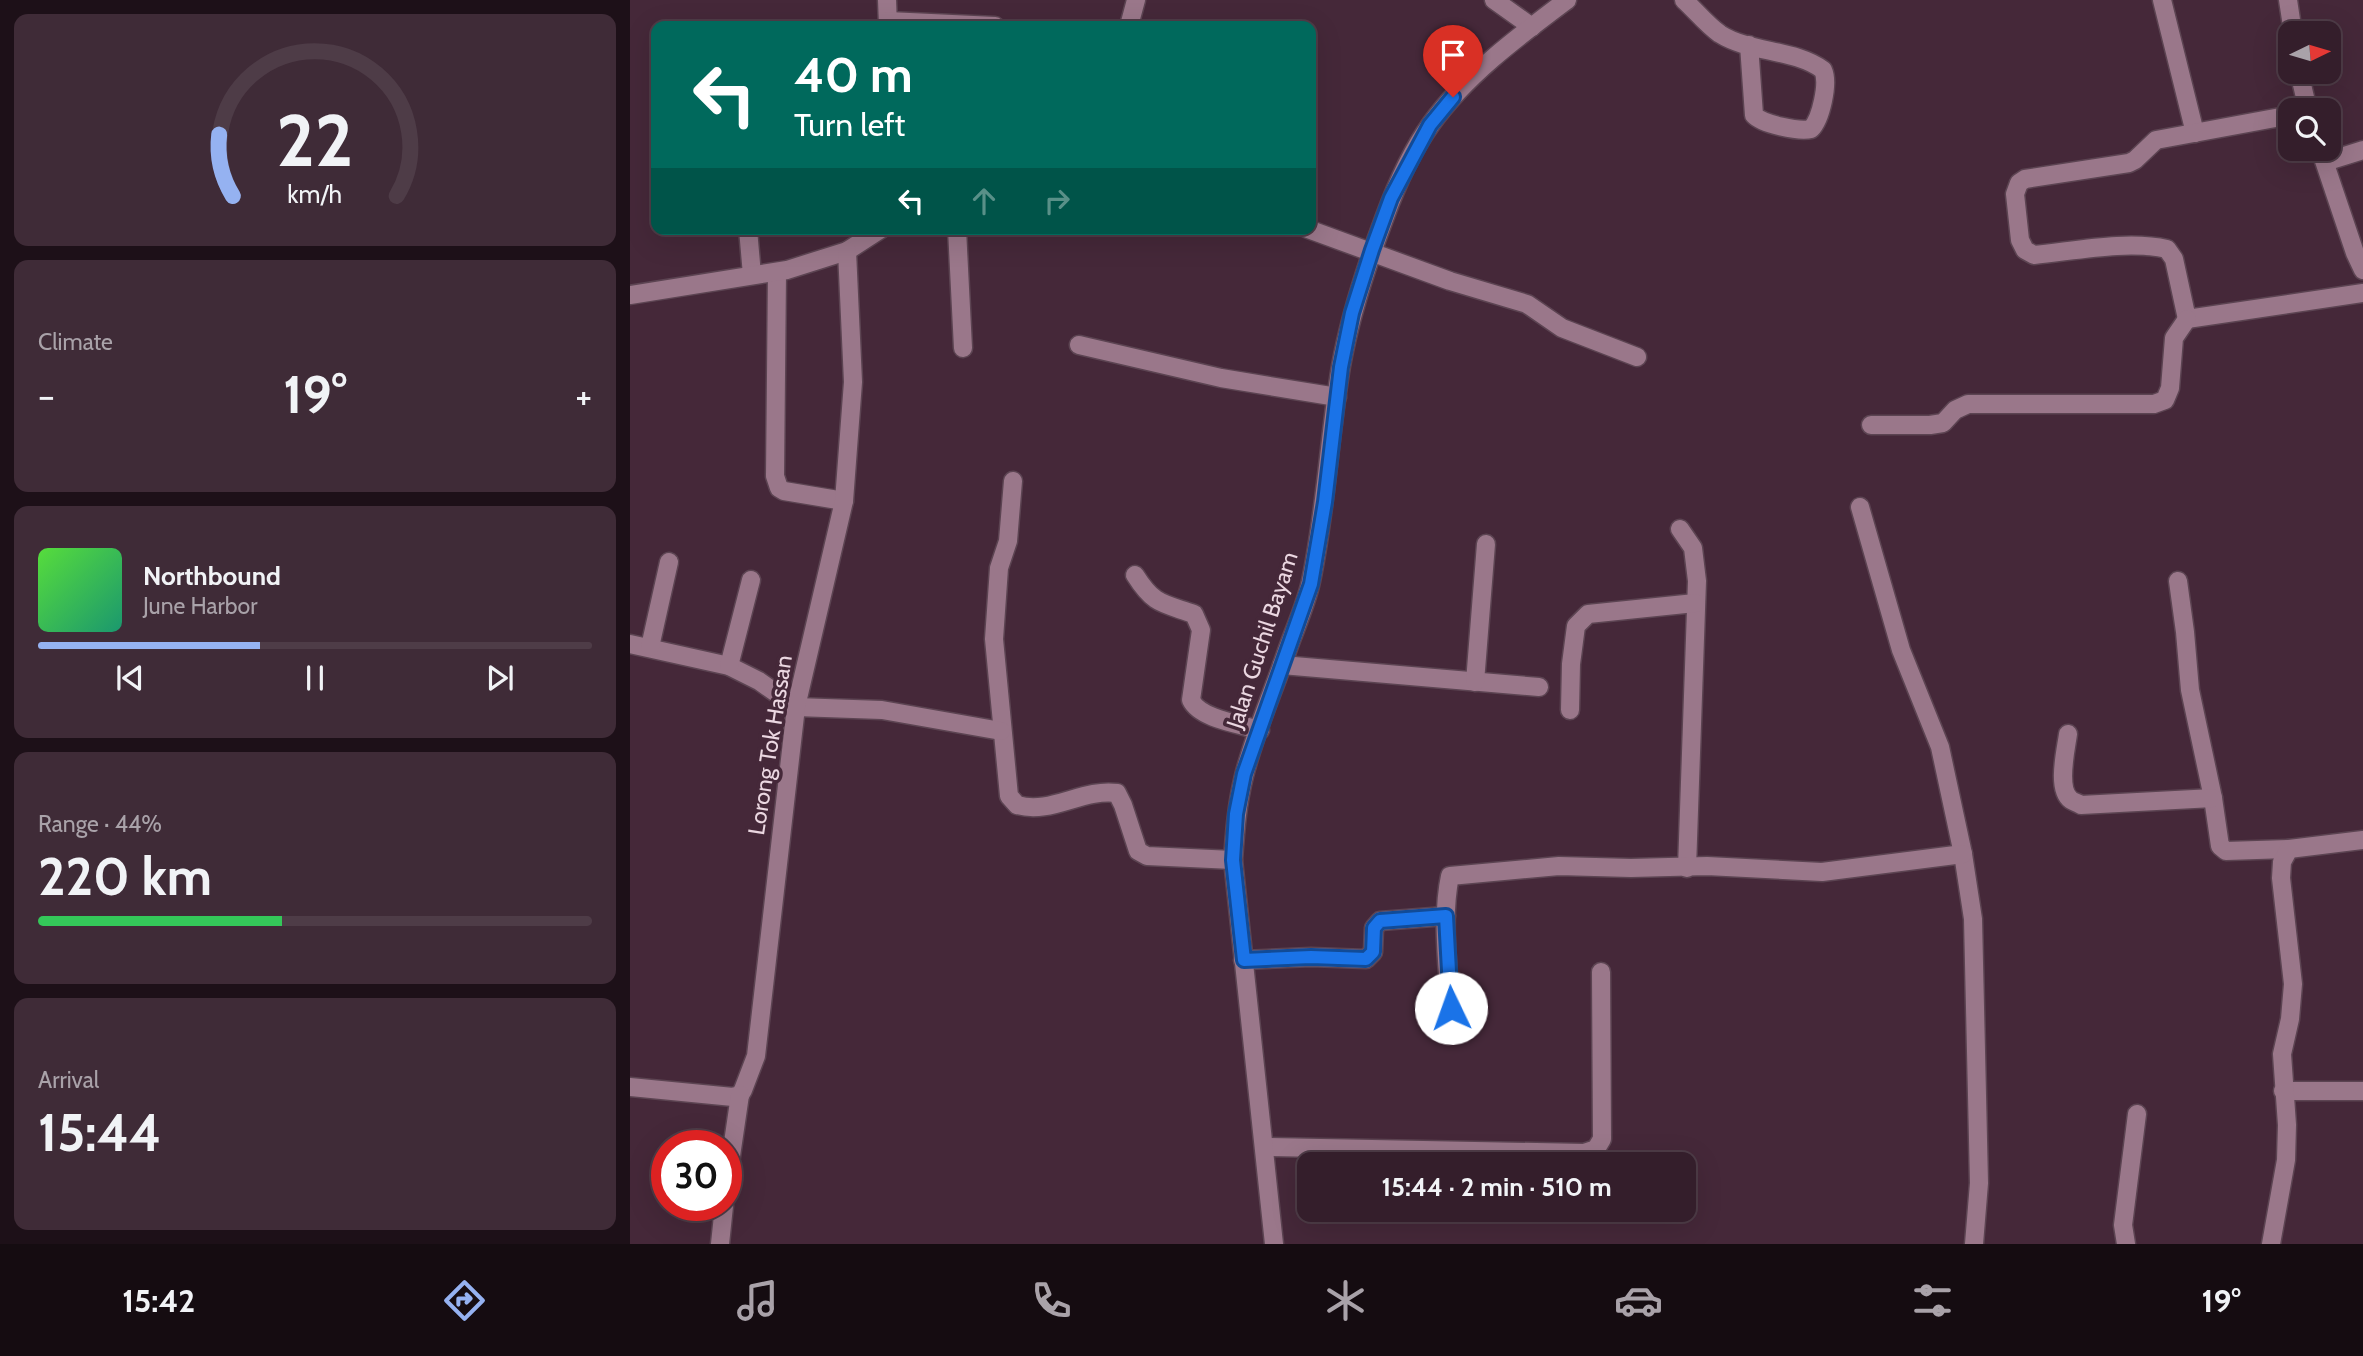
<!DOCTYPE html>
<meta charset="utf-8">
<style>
body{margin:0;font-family:Cabin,sans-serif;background:#3f2b37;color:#f1f3f6;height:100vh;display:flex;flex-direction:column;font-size:26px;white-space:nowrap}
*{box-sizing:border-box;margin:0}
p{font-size:23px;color:#a9a2a9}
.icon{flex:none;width:38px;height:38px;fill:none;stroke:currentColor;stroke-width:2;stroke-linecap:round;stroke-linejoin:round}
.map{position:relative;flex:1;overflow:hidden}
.panel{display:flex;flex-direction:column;gap:14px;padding:14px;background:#1d1018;width:630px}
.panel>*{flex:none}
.guide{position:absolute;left:21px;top:21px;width:665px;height:214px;border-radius:14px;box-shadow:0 7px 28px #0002,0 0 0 2px #4e3c47;background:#00695c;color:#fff;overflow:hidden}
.needle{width:46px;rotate:85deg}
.tools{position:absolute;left:1648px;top:21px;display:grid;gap:14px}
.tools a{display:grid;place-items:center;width:63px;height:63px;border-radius:14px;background:#341e2b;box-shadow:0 7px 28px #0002,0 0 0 2px #4e3c47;font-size:35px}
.speed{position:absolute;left:21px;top:1130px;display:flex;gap:14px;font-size:35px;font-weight:700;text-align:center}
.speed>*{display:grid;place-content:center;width:91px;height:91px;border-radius:50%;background:#341e2b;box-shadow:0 7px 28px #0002,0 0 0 2px #4e3c47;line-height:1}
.speed .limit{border:10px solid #d22;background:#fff;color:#111}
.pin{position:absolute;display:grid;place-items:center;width:60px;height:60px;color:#fff;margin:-72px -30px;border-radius:50% 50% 50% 0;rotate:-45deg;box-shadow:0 0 7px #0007}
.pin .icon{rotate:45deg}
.me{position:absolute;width:77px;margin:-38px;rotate:357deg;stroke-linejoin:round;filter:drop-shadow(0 0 5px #0008)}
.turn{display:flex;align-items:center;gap:24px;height:147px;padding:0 28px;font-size:32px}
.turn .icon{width:91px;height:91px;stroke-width:2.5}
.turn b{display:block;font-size:49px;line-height:60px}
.lanes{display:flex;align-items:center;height:66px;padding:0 28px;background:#0003;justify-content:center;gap:35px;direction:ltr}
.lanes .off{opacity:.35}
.big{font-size:52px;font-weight:700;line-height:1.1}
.panel .tile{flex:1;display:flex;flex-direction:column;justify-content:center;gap:10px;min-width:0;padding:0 24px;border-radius:14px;background:#3f2b37}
.panel .dial{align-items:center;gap:0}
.dial svg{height:182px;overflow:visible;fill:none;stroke:#4e3c47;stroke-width:7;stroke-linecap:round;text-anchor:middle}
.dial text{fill:#f1f3f6;stroke:none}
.song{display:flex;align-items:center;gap:21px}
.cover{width:84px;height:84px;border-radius:10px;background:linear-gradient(135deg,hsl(110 70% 55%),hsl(160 70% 35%))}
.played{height:7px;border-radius:4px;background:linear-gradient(90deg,#95b2f1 40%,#4e3c47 40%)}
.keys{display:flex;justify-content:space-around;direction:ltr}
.heat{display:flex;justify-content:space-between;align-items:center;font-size:38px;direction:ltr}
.charge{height:10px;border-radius:5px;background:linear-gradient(90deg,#34c759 44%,#4e3c47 0)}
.trip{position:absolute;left:667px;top:1152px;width:399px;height:70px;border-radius:14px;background:#341e2b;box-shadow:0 7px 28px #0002,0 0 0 2px #4e3c47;font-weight:700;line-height:70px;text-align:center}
.tabs{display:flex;height:112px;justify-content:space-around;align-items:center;background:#150c11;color:#a9a2a9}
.tabs .icon{width:49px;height:49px}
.tabs .active{color:#95b2f1}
.tabs b{font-size:32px;color:#f1f3f6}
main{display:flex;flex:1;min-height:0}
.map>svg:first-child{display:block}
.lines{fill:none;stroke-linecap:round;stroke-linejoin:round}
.minor-casing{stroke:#5c4452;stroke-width:21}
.secondary-casing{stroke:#5c4452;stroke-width:21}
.minor{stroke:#9a778a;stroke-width:18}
.secondary{stroke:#9a778a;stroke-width:18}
.route-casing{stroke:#114b97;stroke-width:18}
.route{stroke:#1a73e8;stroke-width:12}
.labels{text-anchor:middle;stroke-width:7;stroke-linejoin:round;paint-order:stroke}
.street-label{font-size:23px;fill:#ebd7e1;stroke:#452839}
</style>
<main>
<section class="panel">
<div class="tile dial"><svg viewBox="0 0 100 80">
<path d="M14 69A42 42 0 1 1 86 69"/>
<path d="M14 69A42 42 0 0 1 8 42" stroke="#95b2f1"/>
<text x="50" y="56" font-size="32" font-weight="700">22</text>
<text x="50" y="72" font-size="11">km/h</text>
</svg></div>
<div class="tile"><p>Climate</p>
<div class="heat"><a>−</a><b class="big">19°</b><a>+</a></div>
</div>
<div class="tile">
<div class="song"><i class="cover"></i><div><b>Northbound</b><p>June Harbor</p></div></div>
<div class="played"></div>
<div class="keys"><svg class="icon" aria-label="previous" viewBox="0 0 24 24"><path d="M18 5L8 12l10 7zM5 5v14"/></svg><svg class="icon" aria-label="pause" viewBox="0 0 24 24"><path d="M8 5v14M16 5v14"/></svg><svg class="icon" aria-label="next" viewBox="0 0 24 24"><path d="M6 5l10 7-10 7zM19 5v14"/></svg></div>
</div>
<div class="tile"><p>Range · 44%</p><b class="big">220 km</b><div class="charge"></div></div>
<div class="tile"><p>Arrival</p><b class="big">15:44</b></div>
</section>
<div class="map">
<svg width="1733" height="1244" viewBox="0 0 1733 1244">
<rect width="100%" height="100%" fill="#452839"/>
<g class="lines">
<g class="minor-casing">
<g id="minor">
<polyline points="257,0 258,26"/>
<polyline points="864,0 902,27"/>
<path d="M1054,0C1066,11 1077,25 1090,34C1120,53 1165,49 1193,70C1199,83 1191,119 1181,129C1169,132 1132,124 1124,115L1119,45"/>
<polyline points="1532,0 1565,133"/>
<polyline points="1658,0 1663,33"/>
<polyline points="258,21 365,26"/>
<polyline points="499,26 506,0"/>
<polyline points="1669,72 1678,110"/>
<path d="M1661,115L1526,140L1505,160L1499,163L1395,179L1389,183L1385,194L1390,240L1395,250L1404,255C1445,251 1497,240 1537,249L1544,259L1557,319L1733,293"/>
<polyline points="1690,149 1725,253 1733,270"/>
<polyline points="1695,162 1733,150"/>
<polyline points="118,229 122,275"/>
<polyline points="327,229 333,348"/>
<polyline points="678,229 820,281 897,304 932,328 1007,357"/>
<polyline points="147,273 145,476 149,488 154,491 214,501"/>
<polyline points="0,295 157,270 217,251 251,229"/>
<polyline points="449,345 591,378 707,397"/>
<polyline points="1241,425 1300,425 1313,423 1325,410 1338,404 1524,404 1535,400 1540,388 1544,338 1557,319"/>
<path d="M383,481L378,541L369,568L364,639L379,796L387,805C421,815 453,788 487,793L493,805L508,851L517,856L603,860"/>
<polyline points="1230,507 1271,650 1310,747 1333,854 1343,919 1349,1183 1344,1244"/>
<polyline points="1050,529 1063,548 1067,581 1057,868"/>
<path d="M505,575C524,605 532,603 564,614L571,630L561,700C570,719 610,724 630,730"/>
<polyline points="1548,581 1555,632 1560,690 1583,798 1590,846 1596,851 1659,849"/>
<polyline points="0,644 99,666 129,681 166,707 252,710 371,731"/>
<polyline points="20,647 39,562"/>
<polyline points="652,665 909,687"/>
<polyline points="99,666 121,580"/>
<polyline points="845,682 856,544"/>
<polyline points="940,710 941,664 946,626 958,614 1065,603"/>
<path d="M1438,734C1436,750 1426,789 1441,800C1444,802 1448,803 1451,805L1583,798"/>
<polyline points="613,960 681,957 736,959 743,952 744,928 750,921 816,916"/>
<path d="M822,1031C820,983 810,923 820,876L929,866L1001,868L1077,866L1192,872L1333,854"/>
<polyline points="0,1087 103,1097 110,1095 113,1090 126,1056 166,707 214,501 223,382 217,251"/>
<polyline points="1653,1091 1733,1091"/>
<polyline points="635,1147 954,1153 966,1149 972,1139 971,972"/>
<polyline points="96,1190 110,1095"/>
<polyline points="90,1244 94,1206"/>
<polyline points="1496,1244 1493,1225 1507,1114"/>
<polyline points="1641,1244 1656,1160 1657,1125 1652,1054 1660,1019 1663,984 1651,878 1652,862 1659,849 1733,840"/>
</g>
</g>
<g class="secondary-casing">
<path id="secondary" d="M644,1244L603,860C605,832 607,804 614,776C624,735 643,692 657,651C665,628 676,605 681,581C696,510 699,438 711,366C720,316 736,267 754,219C766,186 780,153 801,124C836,75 889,36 937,0"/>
</g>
<use href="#minor" class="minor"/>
<use href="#secondary" class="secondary"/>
</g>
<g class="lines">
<g class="route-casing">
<polyline id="route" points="821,1008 816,916 750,921 744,928 743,952 736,959 681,957 614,960 603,860 606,814 614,774 681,584 695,502 711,367 722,313 742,250 761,198 800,125 823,97"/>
</g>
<use href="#route" class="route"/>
</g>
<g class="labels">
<g class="street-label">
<text transform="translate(632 640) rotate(-72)" y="8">Jalan Guchil Bayam</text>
<text transform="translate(140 745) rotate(-81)" y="8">Lorong Tok Hassan</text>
</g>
</g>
</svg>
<div class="tools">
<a><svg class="needle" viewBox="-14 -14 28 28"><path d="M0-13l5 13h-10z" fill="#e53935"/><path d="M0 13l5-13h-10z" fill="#a9a2a9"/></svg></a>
<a><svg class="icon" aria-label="search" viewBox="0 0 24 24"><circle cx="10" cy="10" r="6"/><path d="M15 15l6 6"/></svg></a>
</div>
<div class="speed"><div class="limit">30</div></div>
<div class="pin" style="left:823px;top:97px;background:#d93025"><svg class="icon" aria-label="arrive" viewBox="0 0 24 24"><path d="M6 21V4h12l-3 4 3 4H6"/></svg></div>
<svg class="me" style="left:821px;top:1008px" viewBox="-20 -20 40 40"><circle r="19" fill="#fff"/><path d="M0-13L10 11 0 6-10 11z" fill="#1a73e8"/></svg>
<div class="trip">15:44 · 2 min · 510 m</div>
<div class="guide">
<div class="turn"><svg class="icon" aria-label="left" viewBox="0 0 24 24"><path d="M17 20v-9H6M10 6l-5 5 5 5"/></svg><div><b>40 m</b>Turn left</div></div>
<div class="lanes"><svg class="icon" aria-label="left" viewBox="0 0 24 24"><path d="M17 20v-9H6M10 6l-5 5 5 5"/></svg><svg class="icon off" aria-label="ahead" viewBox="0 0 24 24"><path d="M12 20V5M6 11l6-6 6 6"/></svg><svg class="icon off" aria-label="right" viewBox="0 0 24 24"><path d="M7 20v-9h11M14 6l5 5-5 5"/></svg></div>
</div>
</div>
</main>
<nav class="tabs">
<b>15:42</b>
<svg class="icon active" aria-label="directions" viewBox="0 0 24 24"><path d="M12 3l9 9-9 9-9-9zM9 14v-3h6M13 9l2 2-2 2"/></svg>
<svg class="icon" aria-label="music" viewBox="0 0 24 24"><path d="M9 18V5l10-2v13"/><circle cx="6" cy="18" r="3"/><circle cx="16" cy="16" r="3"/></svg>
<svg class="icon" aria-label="phone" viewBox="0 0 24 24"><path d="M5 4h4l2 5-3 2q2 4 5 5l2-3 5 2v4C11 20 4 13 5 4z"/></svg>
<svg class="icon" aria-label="climate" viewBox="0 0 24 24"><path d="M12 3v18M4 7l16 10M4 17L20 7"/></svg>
<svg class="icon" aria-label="car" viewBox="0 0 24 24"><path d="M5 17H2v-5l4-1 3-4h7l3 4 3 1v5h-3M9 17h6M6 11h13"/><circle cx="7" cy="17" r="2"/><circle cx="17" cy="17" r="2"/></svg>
<svg class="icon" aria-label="filters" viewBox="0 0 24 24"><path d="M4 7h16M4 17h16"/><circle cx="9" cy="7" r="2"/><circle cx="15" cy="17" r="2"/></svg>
<b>19°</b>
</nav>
